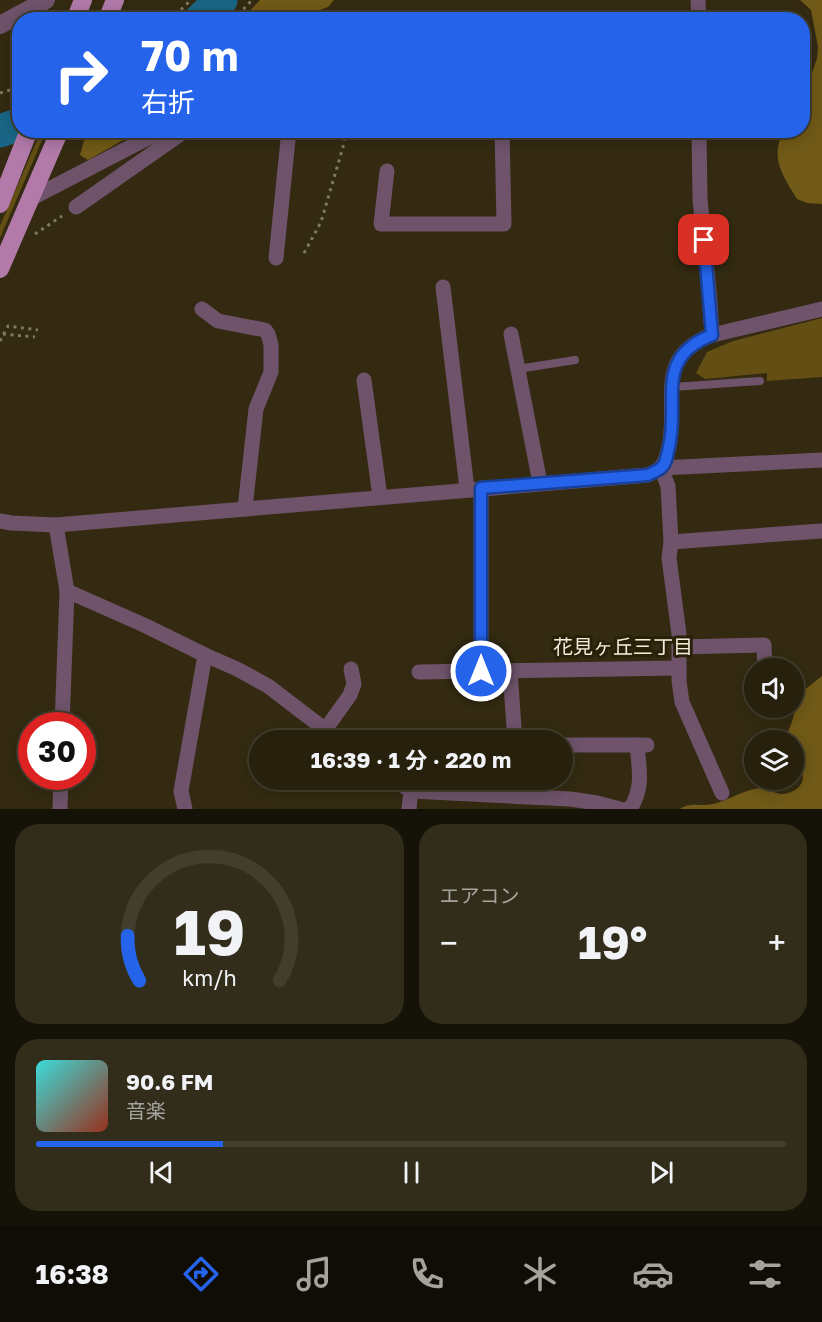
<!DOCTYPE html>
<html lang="ja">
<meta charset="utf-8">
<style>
body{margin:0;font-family:"Golos Text","Noto Sans JP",sans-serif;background:#322d1b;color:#f1f3f6;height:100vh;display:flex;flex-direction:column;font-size:22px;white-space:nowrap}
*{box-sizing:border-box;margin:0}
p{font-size:20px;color:#a4a39d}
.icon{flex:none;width:33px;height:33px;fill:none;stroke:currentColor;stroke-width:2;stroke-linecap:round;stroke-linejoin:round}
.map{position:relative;height:809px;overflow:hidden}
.panel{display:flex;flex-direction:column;gap:15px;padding:15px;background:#151207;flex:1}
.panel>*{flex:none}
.guide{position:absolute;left:12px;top:12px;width:798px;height:126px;border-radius:24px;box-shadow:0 3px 15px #0003,0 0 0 2px #423e2e;background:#2563eb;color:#fff;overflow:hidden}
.buttons{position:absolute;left:744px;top:658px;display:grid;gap:12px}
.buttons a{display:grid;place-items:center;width:60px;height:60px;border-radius:50%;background:#26200d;box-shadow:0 3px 15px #0003,0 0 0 2px #423e2e;font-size:30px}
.speed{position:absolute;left:18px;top:712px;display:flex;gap:12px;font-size:30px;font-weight:700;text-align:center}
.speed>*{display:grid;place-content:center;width:78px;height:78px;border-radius:50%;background:#26200d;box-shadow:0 3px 15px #0003,0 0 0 2px #423e2e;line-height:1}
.speed .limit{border:9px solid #d22;background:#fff;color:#111}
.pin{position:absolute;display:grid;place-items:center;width:51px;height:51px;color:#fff;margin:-26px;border-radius:12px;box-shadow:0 3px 9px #0006}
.me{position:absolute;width:66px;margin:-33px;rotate:0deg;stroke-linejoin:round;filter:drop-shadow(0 0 4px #0008)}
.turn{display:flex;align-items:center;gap:21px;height:126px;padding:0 30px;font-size:27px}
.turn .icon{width:78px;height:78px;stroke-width:2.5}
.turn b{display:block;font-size:42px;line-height:51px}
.big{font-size:45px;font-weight:700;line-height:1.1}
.panel .tile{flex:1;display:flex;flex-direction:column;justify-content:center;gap:9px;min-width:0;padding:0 21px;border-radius:24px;background:#322d1b}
.panel .dial{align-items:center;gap:0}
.dial svg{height:156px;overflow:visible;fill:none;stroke:#423e2e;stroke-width:7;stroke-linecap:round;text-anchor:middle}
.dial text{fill:#f1f3f6;stroke:none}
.song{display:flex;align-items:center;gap:18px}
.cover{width:72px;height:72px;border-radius:9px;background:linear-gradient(135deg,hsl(180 70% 55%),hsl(10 70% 35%))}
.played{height:6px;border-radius:3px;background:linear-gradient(90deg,#2563eb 25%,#423e2e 25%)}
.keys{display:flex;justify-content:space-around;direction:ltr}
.heat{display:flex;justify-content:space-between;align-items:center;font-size:33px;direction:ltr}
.panel .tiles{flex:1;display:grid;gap:15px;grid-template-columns:1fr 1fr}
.tile:last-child{grid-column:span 2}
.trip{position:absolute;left:249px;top:730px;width:324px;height:60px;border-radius:30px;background:#26200d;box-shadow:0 3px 15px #0003,0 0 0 2px #423e2e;font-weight:700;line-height:60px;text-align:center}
.tab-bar{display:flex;height:96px;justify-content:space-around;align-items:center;background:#0f0d05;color:#a4a39d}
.tab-bar .icon{width:42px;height:42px}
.tab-bar .selected{color:#2563eb}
.tab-bar b{font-size:27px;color:#f1f3f6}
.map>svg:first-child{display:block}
.green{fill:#634f14}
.forest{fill:#715a17}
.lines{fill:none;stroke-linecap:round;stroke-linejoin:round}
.river{stroke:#1a6586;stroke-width:33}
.path{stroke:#807863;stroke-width:3;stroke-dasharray:3 4.5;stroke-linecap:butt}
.service{stroke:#6e536a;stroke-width:8}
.minor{stroke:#6e536a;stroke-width:15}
.tertiary{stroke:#6e536a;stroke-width:18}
.primary{stroke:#b17aa9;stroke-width:18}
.primary-bridge{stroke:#b17aa9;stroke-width:18}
.route-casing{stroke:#184099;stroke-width:15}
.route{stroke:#2563eb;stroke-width:10}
.labels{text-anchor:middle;stroke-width:6;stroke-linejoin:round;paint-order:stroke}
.neighbourhood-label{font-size:20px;fill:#f3edde;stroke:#292007}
</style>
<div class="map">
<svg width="822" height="809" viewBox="0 0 822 809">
<rect width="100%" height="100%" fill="#332a11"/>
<g class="green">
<polygon points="41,131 46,131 0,238 0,226"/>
<polygon points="822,318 822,377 767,381 767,373 705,379 696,373 707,352 733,341"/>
</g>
<g class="forest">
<polygon points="260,0 334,0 328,7 296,19 242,19"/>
<path d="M800,0H822V204L807,203L797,199C783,176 769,157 784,131L802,130L803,105L809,91L810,79L817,58L818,47L811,10Z"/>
<polygon points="93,131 93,130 139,131 88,160 80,155 84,141"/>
<path d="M822,676V809H680C688,803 697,805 707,805C726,803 741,790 760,788C770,788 773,794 782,794C800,793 812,776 794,764V741H784L792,722L799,694Z"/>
</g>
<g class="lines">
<g class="river">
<polyline points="200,20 221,0"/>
<polyline points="0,131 20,124"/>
</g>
<g class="path">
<polyline points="170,20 191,0"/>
<polyline points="233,20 252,0"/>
<polyline points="0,93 20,87"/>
<polyline points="35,234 62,216"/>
<polyline points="304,253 321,222 343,147 346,130"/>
<polyline points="3,334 35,337"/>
<polyline points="0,341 8,326 38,330"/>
</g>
<g class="service">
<polyline points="518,369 575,360"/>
<polyline points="672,387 760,381"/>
</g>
<g class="minor">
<polyline points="698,0 699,20"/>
<polyline points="699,130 700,199 710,302 712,335"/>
<polyline points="387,171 381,224 504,224 502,130"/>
<polyline points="30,199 163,130"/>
<polyline points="76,207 186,130"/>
<polyline points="276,258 289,130"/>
<polyline points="443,287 467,489"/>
<polyline points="202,309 218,321 265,330 268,334 271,345 271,372 256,409 245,508"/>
<polyline points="511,334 540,483"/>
<polyline points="364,380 380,497"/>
<polyline points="481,488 481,671"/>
<path d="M0,521L11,523L56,525L648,475C652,473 657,471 660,468C666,463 667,454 669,447C679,401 653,357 712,335L822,309"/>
<polyline points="56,525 67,591 144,625 205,655 237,669 268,686 340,741"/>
<polyline points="671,542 821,531"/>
<polyline points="679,647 764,645 765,669"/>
<polyline points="510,671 515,741"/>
<polyline points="419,672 679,668"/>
<polyline points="62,726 67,591"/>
<polyline points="325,730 350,695 354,684 351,669"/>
<polyline points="562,745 647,745"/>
<polyline points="395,780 411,791 409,809"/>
<polyline points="411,791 570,799 597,803 620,809"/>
<polyline points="722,793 682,702 679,681 679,634 669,558 671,542 668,486 661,468 822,460"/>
<polyline points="60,809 61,777"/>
<polyline points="185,809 181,791 205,655"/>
<path d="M627,809H630C644,788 639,768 637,745"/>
</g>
<polyline class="tertiary" points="0,25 46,0"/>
<g class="primary">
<polyline points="75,20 83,0"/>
<polyline points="107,20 115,0"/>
<polyline points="0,269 60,130"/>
</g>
<polyline class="primary-bridge" points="0,204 29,130"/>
</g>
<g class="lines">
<g class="route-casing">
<path id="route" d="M481,671V488L648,475C652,473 657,471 661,468C667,463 667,454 669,447C680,401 653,358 712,335L704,240"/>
</g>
<use href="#route" class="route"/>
</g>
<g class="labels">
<g class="neighbourhood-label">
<text x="623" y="654">花見ヶ丘三丁目</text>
</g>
</g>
</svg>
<div class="buttons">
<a><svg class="icon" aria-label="sound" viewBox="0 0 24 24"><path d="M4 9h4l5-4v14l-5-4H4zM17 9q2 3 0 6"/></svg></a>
<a><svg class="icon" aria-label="layers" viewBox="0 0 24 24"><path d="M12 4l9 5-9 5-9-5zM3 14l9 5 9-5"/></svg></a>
</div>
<div class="speed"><div class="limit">30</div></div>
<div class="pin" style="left:704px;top:240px;background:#d93025"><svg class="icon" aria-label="arrive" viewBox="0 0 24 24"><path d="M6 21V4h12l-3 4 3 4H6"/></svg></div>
<svg class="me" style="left:481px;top:671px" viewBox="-20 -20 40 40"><circle r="17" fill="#2563eb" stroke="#fff" stroke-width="3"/><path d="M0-11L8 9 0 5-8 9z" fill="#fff"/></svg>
<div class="trip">16:39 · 1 分 · 220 m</div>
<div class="guide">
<div class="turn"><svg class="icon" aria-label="right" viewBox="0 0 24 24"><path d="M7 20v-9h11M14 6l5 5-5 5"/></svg><div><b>70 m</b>右折</div></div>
</div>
</div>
<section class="panel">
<div class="tiles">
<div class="tile dial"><svg viewBox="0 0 100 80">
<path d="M14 69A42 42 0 1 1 86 69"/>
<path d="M14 69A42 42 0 0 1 8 46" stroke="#2563eb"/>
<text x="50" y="56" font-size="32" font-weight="700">19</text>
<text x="50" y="72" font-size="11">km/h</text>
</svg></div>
<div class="tile"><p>エアコン</p>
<div class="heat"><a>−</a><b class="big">19°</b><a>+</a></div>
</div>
<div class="tile">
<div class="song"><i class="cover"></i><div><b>90.6 FM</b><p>音楽</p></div></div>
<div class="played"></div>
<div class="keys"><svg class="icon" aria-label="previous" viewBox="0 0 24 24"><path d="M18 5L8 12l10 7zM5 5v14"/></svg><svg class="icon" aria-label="pause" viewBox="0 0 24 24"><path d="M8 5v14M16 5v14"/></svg><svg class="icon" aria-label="next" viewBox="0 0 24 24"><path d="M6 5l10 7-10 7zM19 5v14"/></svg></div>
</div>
</div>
</section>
<nav class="tab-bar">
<b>16:38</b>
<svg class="icon selected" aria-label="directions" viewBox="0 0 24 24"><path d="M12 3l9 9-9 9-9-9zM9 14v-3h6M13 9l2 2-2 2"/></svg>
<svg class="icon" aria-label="music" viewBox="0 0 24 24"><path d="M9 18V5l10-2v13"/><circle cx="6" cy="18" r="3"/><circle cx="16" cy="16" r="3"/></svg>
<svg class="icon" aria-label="phone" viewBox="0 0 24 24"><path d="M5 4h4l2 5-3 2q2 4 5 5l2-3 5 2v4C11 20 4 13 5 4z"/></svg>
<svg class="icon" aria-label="climate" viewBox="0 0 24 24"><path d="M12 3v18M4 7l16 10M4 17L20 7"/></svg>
<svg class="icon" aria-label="car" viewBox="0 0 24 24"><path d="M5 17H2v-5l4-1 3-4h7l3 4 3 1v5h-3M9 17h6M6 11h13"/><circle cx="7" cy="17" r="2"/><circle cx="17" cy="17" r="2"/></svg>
<svg class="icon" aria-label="filters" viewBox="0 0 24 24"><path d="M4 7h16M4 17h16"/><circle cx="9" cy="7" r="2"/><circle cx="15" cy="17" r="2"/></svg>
</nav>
